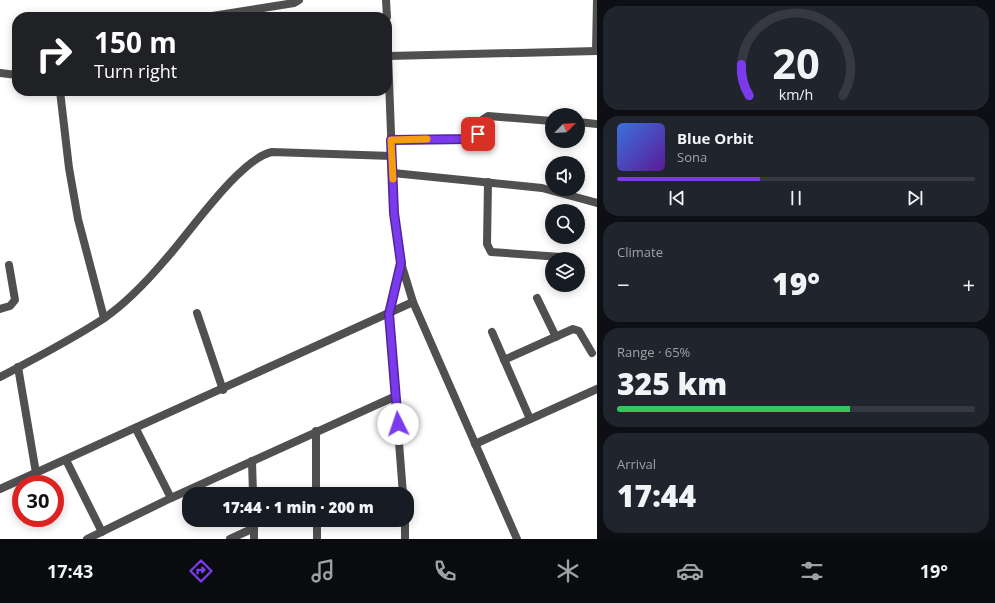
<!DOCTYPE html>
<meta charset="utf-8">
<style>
body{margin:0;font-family:"Open Sans",sans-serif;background:#20242c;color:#f1f3f6;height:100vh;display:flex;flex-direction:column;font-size:15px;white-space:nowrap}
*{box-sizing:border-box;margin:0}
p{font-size:13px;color:#9ea1a6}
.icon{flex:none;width:22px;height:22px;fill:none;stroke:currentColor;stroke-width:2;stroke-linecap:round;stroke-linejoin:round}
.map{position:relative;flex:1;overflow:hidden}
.panel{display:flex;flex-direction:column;gap:6px;padding:6px;background:#0d0f14;width:398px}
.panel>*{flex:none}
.top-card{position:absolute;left:12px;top:12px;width:380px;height:84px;border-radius:16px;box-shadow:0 2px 10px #0003;background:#202124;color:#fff;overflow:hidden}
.needle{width:26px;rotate:66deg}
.fabs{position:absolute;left:545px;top:108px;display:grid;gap:8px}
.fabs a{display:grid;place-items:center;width:40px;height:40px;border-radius:50%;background:#171b24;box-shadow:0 2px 10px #0003;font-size:20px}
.speed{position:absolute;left:12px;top:475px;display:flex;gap:8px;font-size:20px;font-weight:700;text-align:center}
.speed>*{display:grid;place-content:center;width:52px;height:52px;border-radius:50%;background:#171b24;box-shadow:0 2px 10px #0003;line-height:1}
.speed .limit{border:6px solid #d22;background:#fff;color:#111}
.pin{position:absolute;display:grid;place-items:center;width:34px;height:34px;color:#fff;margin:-17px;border-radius:8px;box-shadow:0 2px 6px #0006}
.me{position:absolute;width:44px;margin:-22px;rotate:356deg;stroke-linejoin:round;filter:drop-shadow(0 0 3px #0008)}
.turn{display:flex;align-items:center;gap:14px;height:84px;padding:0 16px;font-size:18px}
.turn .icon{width:52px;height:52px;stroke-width:2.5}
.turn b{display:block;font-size:28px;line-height:34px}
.big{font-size:30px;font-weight:800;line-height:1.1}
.panel .card{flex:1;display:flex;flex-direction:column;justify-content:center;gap:6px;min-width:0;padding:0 14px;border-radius:16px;background:#20242c}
.panel .dial{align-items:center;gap:0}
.dial svg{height:104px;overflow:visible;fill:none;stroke:#363941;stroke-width:7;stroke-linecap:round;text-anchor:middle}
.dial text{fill:#f1f3f6;stroke:none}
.song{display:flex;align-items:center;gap:12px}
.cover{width:48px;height:48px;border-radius:6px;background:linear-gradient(135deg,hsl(220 70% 55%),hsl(270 70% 35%))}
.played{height:4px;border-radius:2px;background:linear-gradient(90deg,#7c3aed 40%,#363941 40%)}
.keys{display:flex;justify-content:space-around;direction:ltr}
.heat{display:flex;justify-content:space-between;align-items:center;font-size:22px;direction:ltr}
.charge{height:6px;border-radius:3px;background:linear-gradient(90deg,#34c759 65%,#363941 0)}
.trip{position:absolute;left:182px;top:487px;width:232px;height:40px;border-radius:16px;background:#171b24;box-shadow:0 2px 10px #0003;font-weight:800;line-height:40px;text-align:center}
.menu{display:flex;height:64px;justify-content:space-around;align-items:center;background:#090b0e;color:#9ea1a6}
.menu .icon{width:28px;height:28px}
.menu .on{color:#7c3aed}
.menu b{font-size:18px;color:#f1f3f6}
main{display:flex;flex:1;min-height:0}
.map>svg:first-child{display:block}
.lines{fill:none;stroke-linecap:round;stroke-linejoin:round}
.street{stroke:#505050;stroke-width:8}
.route-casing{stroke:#51269a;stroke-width:10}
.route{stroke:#7c3aed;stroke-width:7}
.slow{stroke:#f59e0b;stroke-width:7}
</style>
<main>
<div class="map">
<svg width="597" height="539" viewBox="0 0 597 539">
<rect width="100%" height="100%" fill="#fff"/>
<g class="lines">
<g class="street">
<polyline points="386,0 387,17"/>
<polyline points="206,17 294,3 299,0"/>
<polyline points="387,27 394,213 401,263 413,302 517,539"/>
<polyline points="596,51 597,0"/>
<polyline points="388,56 597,51"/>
<polyline points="0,73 17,75"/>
<polyline points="60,91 69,168 78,219 104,318"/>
<polyline points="578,122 597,124"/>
<polyline points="391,140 470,139 478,134 482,120 488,116 552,121"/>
<polyline points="393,173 542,188 597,203"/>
<polyline points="488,182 487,244 491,252 561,257"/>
<polyline points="401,264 389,314 403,494"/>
<polyline points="537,298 556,337"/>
<polyline points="0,309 10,306 15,300 9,265"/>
<polyline points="197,313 223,390"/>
<polyline points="492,332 530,419"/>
<polyline points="504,360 573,329 579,331 592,353"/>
<polyline points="18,367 36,473"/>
<path d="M0,377C34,359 71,340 103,319C125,304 148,280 165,260C188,235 240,158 272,152L392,156"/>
<polyline points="136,429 171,498"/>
<polyline points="316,431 316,494"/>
<polyline points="475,444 597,389"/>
<polyline points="66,460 102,532"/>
<polyline points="252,461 253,494"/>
<polyline points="0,489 413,302"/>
<polyline points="254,520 254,539"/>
<polyline points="317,520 317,539"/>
<polyline points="87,539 171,498 396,396"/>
<polyline points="230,539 254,528"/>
<polyline points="405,539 405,520"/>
</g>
</g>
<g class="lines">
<g class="route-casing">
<polyline id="route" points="398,424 389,314 401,263 394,213 391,140 470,139 478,134"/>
</g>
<use href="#route" class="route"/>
<polyline class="slow" points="393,179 391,140 427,139"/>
</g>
</svg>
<div class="fabs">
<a><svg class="needle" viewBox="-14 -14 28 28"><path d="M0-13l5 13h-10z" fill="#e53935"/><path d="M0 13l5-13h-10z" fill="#9ea1a6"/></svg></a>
<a><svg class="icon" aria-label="sound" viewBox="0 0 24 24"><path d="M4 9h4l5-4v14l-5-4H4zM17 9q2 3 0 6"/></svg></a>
<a><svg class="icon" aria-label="search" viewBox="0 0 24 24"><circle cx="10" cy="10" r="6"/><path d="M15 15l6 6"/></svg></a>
<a><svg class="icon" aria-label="layers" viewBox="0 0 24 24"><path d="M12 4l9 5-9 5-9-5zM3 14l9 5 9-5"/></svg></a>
</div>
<div class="speed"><div class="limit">30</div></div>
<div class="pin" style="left:478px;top:134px;background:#d93025"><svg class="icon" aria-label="arrive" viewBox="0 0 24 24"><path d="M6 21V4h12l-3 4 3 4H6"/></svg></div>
<svg class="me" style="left:398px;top:424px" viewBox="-20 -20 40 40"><circle r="19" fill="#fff"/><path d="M0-13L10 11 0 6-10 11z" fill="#7c3aed"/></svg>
<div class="trip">17:44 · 1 min · 200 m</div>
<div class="top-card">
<div class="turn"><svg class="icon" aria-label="right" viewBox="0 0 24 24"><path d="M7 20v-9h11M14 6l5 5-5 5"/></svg><div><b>150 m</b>Turn right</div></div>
</div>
</div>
<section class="panel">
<div class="card dial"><svg viewBox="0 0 100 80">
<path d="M14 69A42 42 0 1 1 86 69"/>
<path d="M14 69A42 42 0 0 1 8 45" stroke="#7c3aed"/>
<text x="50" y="56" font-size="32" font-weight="700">20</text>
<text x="50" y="72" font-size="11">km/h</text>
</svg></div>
<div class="card">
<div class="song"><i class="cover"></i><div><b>Blue Orbit</b><p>Sona</p></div></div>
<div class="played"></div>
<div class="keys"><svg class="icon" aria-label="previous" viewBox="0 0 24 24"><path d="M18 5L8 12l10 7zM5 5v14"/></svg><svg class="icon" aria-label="pause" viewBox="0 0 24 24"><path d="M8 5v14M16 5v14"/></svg><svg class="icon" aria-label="next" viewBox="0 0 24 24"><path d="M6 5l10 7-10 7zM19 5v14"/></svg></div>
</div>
<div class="card"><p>Climate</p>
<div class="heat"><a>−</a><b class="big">19°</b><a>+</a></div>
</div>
<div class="card"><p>Range · 65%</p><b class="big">325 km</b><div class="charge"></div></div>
<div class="card"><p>Arrival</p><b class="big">17:44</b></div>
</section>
</main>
<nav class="menu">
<b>17:43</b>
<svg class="icon on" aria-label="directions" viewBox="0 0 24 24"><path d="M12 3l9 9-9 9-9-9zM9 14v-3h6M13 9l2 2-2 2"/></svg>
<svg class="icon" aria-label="music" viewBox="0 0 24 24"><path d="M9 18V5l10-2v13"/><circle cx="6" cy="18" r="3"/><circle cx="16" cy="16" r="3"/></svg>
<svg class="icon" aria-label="phone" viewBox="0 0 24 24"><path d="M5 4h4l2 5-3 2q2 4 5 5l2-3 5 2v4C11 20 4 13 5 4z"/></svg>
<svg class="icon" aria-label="climate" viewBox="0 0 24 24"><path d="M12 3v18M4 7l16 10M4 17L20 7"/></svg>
<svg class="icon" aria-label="car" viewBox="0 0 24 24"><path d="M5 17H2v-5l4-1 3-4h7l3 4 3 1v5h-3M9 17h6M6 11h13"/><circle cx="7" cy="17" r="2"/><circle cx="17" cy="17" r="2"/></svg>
<svg class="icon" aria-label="filters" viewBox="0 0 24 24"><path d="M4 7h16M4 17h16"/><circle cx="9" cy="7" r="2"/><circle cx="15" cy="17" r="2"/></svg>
<b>19°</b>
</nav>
